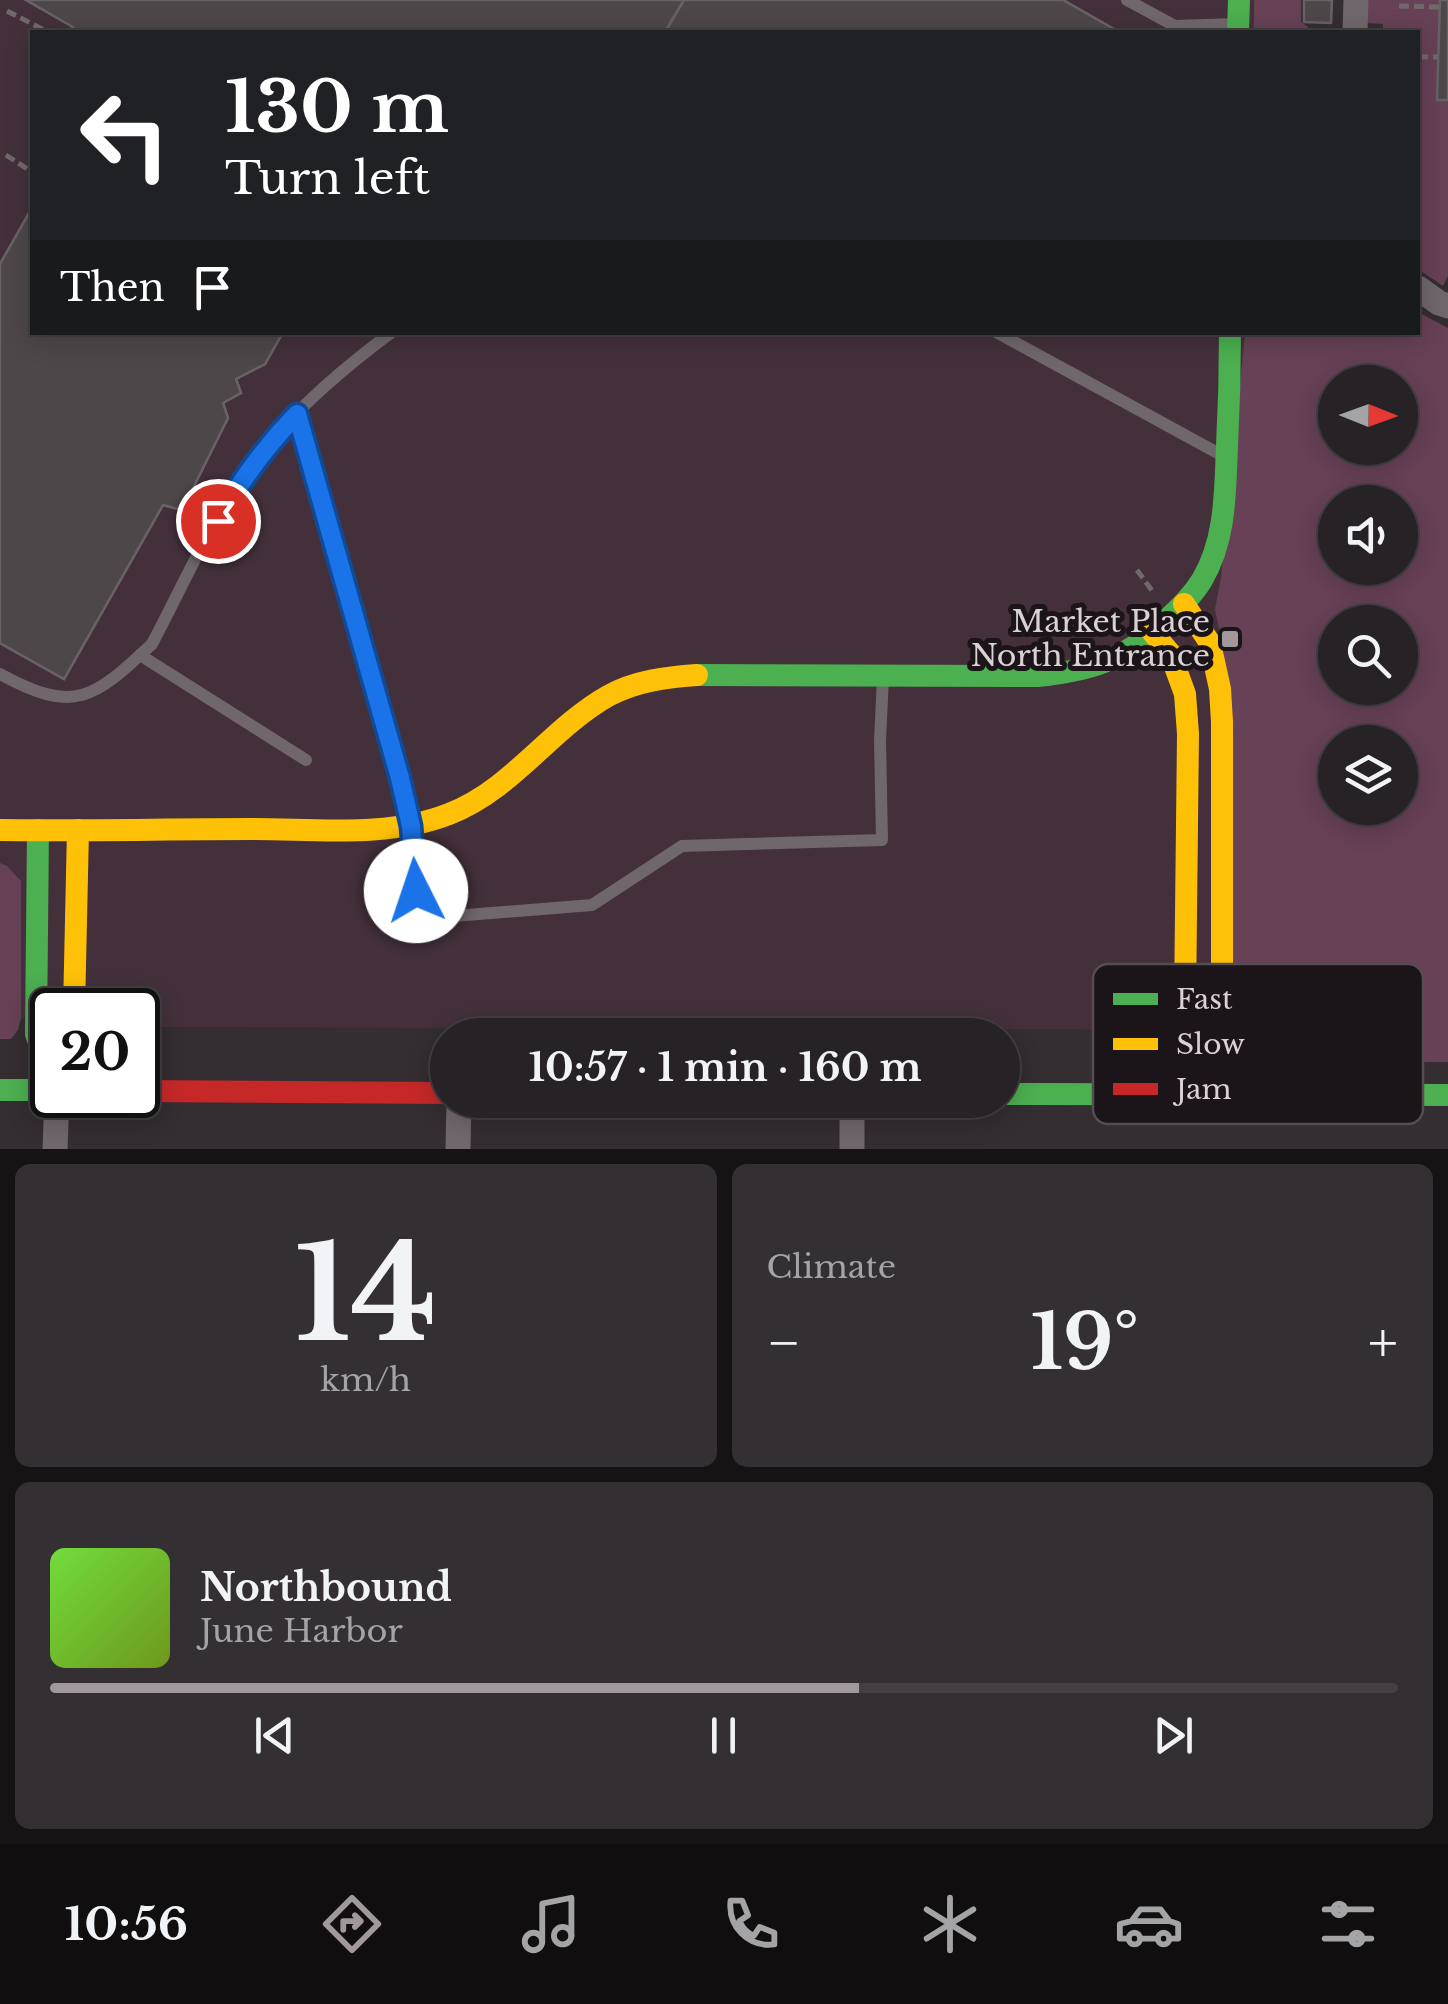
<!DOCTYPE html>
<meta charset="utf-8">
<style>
body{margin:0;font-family:"Libre Baskerville",serif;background:#332f32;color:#f1f3f6;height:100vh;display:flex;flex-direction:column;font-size:38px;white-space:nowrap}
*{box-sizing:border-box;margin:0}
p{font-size:32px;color:#a4a4a7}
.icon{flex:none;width:55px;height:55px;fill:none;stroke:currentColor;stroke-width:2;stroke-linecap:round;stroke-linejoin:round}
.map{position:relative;height:1149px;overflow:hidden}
.panel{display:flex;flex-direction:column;gap:15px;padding:15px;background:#151314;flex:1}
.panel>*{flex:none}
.banner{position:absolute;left:30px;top:30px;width:1390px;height:305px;border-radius:0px;box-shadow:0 5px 25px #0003,0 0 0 2px #433f42;background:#202124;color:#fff;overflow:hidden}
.needle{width:65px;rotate:91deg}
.tools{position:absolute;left:1318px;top:365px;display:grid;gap:20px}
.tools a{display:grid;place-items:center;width:100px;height:100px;border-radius:50%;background:#272225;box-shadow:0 5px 25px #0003,0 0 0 2px #433f42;font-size:50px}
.speed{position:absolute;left:30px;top:988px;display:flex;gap:20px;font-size:50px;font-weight:700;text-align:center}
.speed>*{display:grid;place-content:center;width:130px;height:130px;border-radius:50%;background:#272225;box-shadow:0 5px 25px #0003,0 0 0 2px #433f42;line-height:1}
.speed .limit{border:5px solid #111;border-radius:15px;background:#fff;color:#111}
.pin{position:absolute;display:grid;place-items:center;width:85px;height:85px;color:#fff;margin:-42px;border:5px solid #fff;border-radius:50%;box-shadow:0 2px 10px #0007}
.me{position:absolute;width:110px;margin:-55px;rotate:356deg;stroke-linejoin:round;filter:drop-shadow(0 0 8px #0008)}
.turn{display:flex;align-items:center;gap:35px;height:210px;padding:0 30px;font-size:45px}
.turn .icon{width:130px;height:130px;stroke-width:2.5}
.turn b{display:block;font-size:70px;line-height:85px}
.then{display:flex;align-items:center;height:95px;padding:0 30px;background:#0003;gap:20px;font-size:38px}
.big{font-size:75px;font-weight:800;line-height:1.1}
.panel .card{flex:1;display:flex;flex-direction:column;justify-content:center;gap:15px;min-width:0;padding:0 35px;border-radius:15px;background:#332f32}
.panel .dial{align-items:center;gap:0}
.dial b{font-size:130px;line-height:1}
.song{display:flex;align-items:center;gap:30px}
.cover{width:120px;height:120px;border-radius:15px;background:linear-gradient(135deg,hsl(100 70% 55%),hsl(80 70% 35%))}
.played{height:10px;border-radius:5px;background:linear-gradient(90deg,#a0989c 60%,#433f42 60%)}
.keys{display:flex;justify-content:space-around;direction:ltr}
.heat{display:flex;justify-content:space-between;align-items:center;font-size:55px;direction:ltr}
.panel .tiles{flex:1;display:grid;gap:15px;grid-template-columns:1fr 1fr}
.card:last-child{grid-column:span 2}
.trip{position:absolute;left:430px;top:1018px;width:590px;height:100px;border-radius:50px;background:#272225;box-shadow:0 5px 25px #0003,0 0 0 2px #433f42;font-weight:800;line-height:100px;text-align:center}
.tab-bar{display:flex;height:160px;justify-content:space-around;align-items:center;background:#100e0f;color:#a4a4a7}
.tab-bar .icon{width:70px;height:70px}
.tab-bar .selected{color:#a0989c}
.tab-bar b{font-size:45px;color:#f1f3f6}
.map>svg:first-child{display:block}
.built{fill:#43303b}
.green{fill:#674156;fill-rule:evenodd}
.building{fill:#4d474a;stroke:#686165;stroke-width:2.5}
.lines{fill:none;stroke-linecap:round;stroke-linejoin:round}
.path{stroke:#70696c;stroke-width:5;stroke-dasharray:10 5;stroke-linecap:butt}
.lane{stroke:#70676c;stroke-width:12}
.street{stroke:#70676c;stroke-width:25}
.fast{stroke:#4caf50;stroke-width:22}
.slow{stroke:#ffc107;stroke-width:22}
.jam{stroke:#c62828;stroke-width:22}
.route-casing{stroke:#114b97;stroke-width:25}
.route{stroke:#1a73e8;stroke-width:18}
.poi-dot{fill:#a0989c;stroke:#1b1418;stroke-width:4}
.labels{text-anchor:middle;stroke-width:10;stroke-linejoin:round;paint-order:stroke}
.poi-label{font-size:30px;fill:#dad1d5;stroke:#1b1418;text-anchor:end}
.key{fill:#1b1418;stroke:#544d51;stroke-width:2.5}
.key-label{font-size:28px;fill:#dad1d5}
</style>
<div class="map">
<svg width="1448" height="1149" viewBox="0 0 1448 1149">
<rect width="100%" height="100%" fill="#342d31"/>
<polygon class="built" points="0,0 1285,0 1284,32 32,32 32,332 1278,333 1265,1030 138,1027 138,1010 52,1010 0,1026"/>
<g class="green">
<polygon points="1254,0 1301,0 1301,22 1308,27 1308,32 1254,32"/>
<polygon points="1365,0 1448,0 1448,276 1443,286 1418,269 1418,32 1383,32 1383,24 1363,23"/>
<path d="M1418,312L1448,328V1062H1274C1251,1054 1243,1050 1232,1028L1224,654L1215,609L1221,578L1245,333L1418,332ZM1335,382H1400V448H1335ZM1335,502H1400V568H1335ZM1335,622H1400V688H1335ZM1335,742H1400V808H1335Z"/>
<polygon points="0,863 7,866 21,881 21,1018 18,1030 11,1039 0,1039"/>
</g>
<g class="building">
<polygon points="26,0 1063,0 1119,32 69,32 73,27"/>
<polygon points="26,0 684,0 665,32 69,32 73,27"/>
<polygon points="684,0 1063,0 1119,32 665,32"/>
<polygon points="1304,0 1332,0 1331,23 1304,22"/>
<polygon points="1440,0 1448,0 1448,100 1437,100"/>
<polygon points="32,208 32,332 283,332 265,364 236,379 241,393 223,403 228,418 182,510 163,505 64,679 0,643 0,264"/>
<polygon points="32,208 32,332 283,332 265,364 236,379 241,393 223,403 228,418 182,510 163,505 64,679 0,643 0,264"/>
</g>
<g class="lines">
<g class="path">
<polyline points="1399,6 1440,7"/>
<polyline points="7,11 48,32"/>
<polyline points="1418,57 1438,57"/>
<polyline points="6,155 32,172"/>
<polyline points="1137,570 1153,592"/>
</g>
<g class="lane">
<polyline points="1127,0 1175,26 1172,32"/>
<polyline points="1175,26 1238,24"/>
<polyline points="996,332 1225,457"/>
<path d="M297,414L401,777C411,825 415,870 417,919L592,905L682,846L882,840L880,741L883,677"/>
<polyline points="140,655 306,760"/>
<path d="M0,674C76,716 95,697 152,644C186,580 220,500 267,445C304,402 346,366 392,332"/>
</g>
<g class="street">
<polyline points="1355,32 1356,0"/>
<polyline points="1418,288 1439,303 1448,306"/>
<polyline points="852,1100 852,1149"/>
<polyline points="55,1149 57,1095"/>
<polyline points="458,1149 459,1100"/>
</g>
<g class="fast">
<polyline points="1238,32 1239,0"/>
<path d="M697,675L1037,676C1088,671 1122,661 1161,625C1176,611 1191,598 1202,580C1226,540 1225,492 1227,446C1229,408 1230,370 1230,332"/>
<polyline points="38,830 36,1034 52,1079"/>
<polyline points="0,1090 52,1090"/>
<polyline points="1002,1094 1448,1095"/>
</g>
<g class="slow">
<polyline points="1184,604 1210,643 1220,689 1222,722 1222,1094"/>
<polyline points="1153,633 1170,653 1185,694 1188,734 1184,1094"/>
<path d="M0,830C84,831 168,829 252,829C317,829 388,838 449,814C513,789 550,729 608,696C635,681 667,677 697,675"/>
<polyline points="74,1010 78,830"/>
</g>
<polyline class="jam" points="138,1091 448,1093"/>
</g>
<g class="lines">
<g class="route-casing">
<path id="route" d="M218,521C240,481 265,447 297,414L400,778L411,826L416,891"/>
</g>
<use href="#route" class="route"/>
</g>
<rect class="poi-dot" x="1220" y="629" width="20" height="20" rx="5"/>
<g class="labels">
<g class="poi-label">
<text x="1210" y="632">Market Place<tspan x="1210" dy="34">North Entrance</tspan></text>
</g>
</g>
<rect x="1093" y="964" width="330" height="160" rx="15" class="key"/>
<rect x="1113" y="993" width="45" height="12" fill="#4caf50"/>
<rect x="1113" y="1038" width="45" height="12" fill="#ffc107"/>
<rect x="1113" y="1083" width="45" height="12" fill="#c62828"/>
<g class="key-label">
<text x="1176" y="1009">Fast</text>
<text x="1176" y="1054">Slow</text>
<text x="1176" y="1099">Jam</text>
</g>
</svg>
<div class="tools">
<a><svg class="needle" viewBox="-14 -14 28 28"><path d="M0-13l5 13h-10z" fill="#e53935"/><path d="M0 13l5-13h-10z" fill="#a4a4a7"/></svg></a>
<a><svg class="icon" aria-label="sound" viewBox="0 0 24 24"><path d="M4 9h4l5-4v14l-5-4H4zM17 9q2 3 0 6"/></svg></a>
<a><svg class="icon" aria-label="search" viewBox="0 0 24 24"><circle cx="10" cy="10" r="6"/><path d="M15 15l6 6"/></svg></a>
<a><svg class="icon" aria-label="layers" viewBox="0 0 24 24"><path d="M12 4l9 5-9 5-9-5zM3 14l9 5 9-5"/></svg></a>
</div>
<div class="speed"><div class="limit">20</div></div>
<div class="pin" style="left:218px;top:521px;background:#d93025"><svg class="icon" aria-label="arrive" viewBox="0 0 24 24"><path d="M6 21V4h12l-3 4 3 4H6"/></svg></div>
<svg class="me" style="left:416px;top:891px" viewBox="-20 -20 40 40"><circle r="19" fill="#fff"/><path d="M0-13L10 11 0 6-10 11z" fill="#1a73e8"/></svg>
<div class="trip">10:57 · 1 min · 160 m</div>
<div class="banner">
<div class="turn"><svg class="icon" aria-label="left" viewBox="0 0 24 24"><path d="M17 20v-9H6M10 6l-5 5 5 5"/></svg><div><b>130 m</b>Turn left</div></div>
<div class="then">Then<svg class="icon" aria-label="arrive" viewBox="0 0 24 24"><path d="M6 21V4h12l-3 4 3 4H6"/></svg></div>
</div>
</div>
<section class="panel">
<div class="tiles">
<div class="card dial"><b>14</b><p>km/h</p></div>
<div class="card"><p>Climate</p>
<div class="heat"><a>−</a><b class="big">19°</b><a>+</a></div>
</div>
<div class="card">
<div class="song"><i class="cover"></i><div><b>Northbound</b><p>June Harbor</p></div></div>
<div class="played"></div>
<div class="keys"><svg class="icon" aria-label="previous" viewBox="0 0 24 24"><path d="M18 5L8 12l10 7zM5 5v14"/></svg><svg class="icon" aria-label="pause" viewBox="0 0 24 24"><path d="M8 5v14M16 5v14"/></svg><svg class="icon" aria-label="next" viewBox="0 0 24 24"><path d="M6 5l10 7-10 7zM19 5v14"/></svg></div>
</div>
</div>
</section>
<nav class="tab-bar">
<b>10:56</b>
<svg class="icon selected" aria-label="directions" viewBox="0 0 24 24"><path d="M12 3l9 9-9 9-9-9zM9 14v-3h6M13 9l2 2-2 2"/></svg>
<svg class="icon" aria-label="music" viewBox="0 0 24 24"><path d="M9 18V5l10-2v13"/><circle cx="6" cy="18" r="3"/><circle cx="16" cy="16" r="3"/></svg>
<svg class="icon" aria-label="phone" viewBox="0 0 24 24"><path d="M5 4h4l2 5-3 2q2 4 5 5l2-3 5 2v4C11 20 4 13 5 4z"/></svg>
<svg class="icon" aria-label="climate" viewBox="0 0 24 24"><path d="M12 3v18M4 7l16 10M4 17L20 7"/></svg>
<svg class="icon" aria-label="car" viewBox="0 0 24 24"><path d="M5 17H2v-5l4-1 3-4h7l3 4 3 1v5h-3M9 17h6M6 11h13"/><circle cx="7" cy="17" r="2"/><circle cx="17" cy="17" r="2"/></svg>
<svg class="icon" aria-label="filters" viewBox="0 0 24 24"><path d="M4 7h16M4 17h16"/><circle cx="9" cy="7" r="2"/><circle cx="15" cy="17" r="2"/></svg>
</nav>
